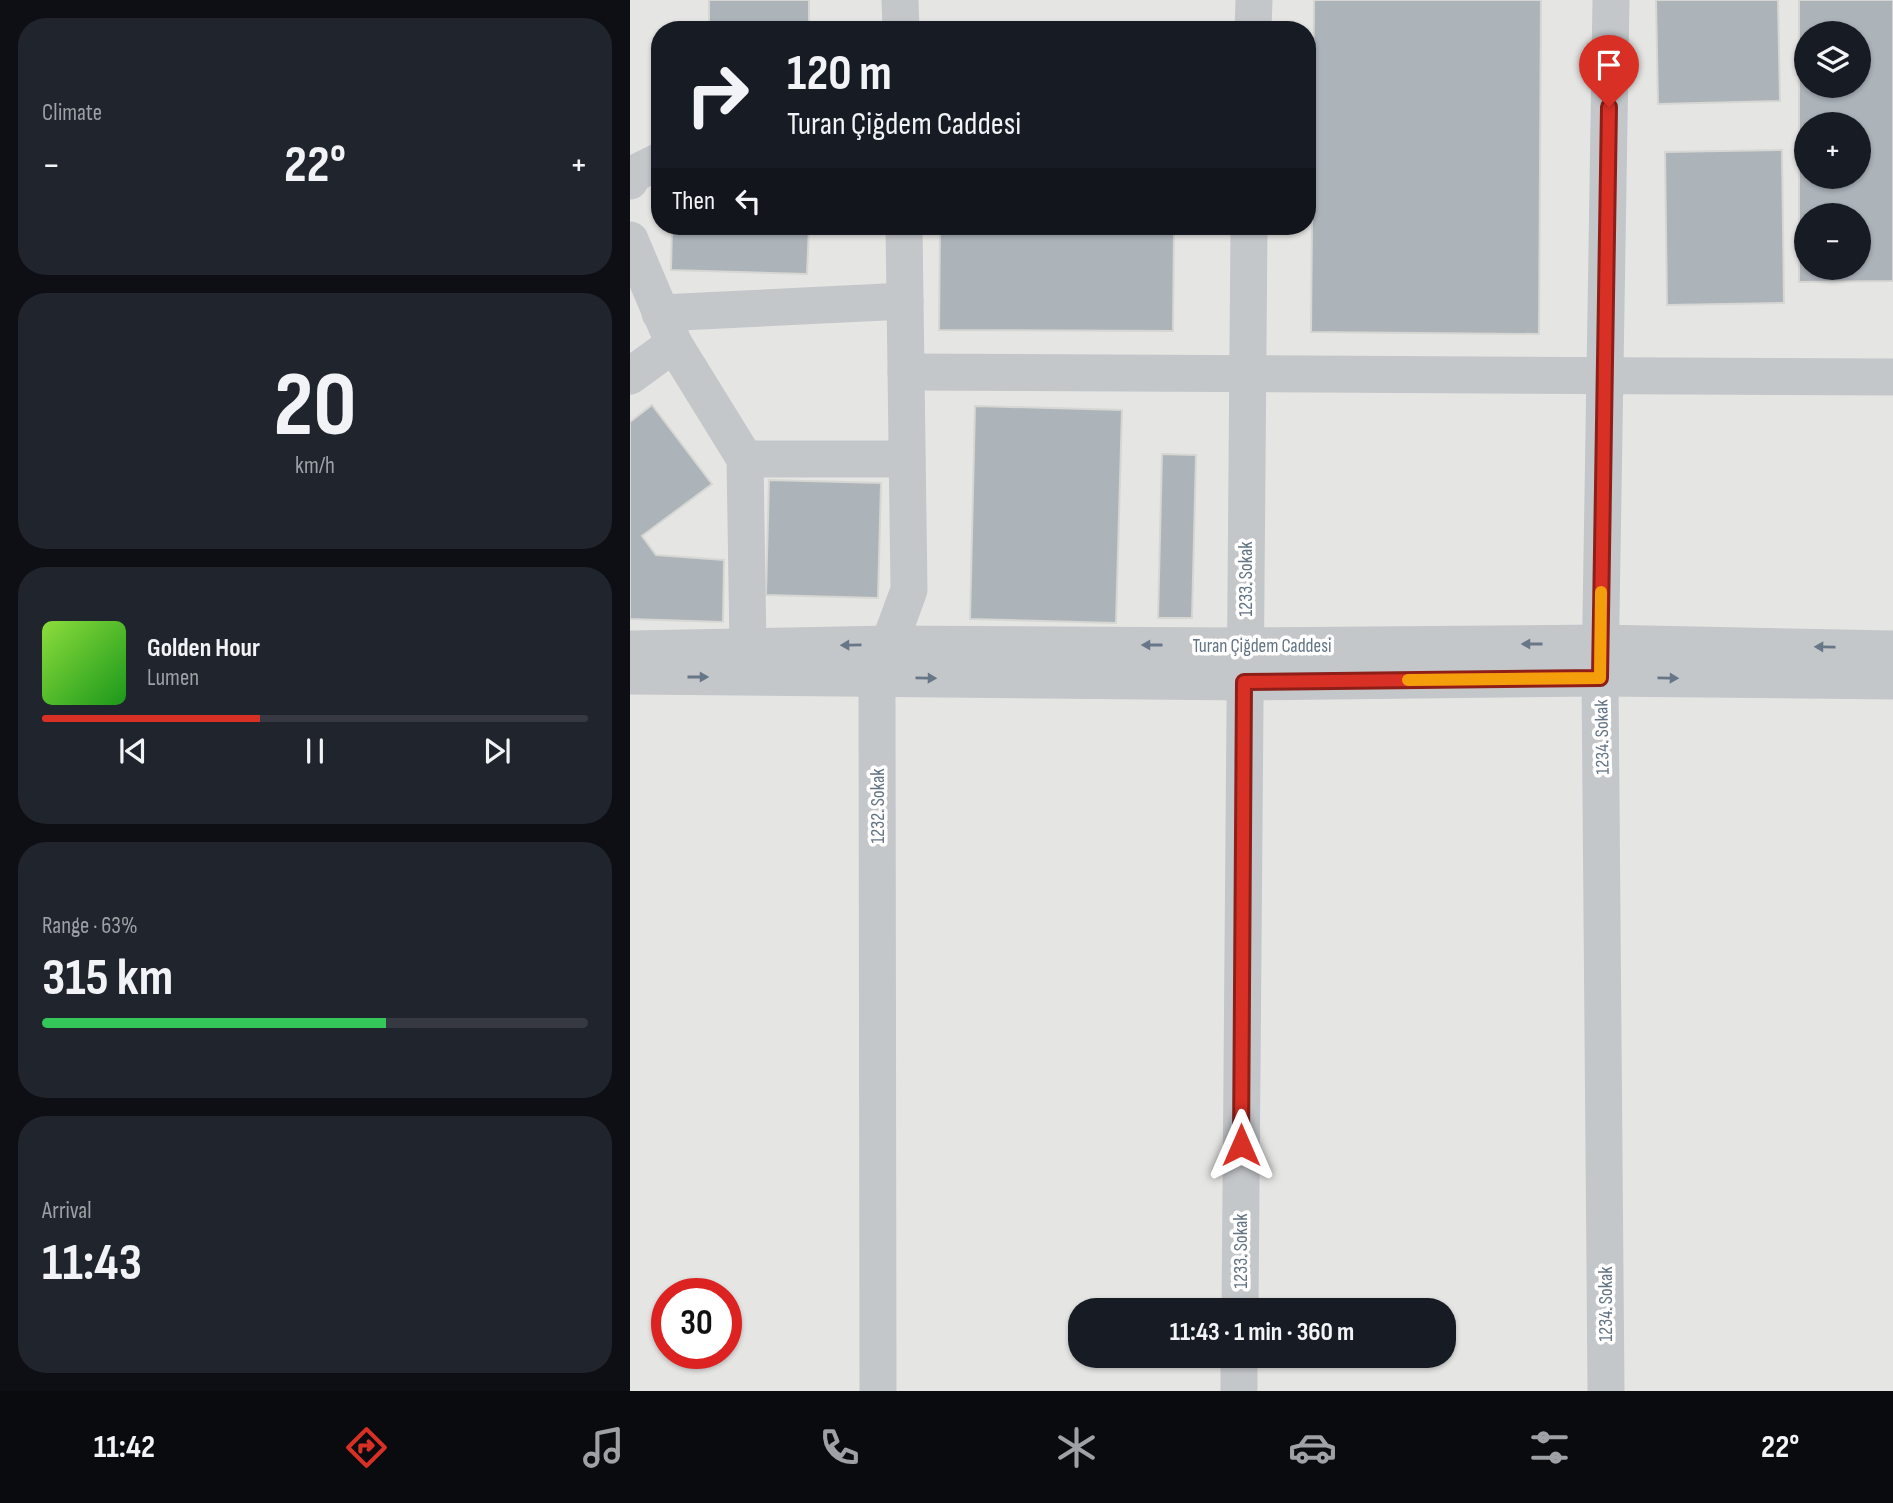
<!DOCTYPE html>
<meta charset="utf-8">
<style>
body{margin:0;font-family:"Sofia Sans Condensed",sans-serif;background:#20242c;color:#f1f3f6;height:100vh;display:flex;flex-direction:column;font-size:26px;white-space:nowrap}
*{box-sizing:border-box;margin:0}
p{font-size:23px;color:#9ea1a6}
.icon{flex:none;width:38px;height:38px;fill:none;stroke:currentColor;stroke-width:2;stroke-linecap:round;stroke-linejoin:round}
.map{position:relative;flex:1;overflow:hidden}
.side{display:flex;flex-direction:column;gap:18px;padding:18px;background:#0d0f14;width:630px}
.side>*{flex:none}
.top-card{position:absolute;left:21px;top:21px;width:665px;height:214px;border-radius:28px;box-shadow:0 2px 5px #0004;background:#171b24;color:#f1f3f6;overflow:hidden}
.tools{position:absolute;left:1164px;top:21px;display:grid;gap:14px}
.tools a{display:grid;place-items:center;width:77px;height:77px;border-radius:50%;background:#171b24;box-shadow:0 2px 5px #0004;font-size:35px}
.speed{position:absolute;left:21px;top:1278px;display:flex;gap:14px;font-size:35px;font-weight:700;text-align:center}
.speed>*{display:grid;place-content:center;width:91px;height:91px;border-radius:50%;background:#171b24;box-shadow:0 2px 5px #0004;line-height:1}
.speed .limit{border:10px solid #d22;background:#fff;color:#111}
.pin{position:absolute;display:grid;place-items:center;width:60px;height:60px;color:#fff;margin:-72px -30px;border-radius:50% 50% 50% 0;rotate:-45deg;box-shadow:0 0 7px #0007}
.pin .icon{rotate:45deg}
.me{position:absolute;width:77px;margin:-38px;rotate:0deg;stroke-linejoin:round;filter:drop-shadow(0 0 5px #0008)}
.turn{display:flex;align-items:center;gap:24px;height:147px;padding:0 21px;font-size:32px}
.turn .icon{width:91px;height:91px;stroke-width:2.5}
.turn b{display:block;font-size:49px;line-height:60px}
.then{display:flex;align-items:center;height:66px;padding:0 21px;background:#0003;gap:14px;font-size:26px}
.big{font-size:52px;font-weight:700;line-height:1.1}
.side .card{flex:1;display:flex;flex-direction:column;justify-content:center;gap:10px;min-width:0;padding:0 24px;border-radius:28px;background:#20242c}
.side .dial{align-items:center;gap:0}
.dial b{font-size:91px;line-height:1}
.song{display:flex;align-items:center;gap:21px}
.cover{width:84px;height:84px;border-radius:10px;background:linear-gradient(135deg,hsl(90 70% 55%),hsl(120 70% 35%))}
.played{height:7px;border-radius:4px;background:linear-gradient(90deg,#d93025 40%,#363941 40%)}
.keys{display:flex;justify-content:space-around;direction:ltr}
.heat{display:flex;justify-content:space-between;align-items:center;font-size:38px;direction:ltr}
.charge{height:10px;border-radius:5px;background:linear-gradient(90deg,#34c759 63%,#363941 0)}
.trip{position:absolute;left:438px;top:1298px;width:388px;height:70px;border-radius:28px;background:#171b24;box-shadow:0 2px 5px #0004;font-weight:700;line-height:70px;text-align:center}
.dock{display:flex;height:112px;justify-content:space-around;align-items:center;background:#090b0e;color:#9ea1a6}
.dock .icon{width:49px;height:49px}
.dock .selected{color:#d93025}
.dock b{font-size:32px;color:#f1f3f6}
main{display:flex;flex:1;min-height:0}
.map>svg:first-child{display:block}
.built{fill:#e5e6e4;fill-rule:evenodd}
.building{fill:#acb3b9;stroke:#d6d6d3;stroke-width:2;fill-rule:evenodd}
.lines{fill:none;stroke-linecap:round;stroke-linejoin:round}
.minor{stroke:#c4c7ca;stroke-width:37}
.oneway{fill:#677787}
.route-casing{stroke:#8d1f18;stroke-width:18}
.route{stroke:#d93025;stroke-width:12}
.slow{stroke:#f59e0b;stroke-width:12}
.labels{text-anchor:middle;stroke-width:7;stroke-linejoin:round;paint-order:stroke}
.street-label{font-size:19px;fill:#627383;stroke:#fff}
</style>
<main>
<section class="side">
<div class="card"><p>Climate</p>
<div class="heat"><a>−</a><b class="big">22°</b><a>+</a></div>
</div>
<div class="card dial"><b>20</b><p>km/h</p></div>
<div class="card">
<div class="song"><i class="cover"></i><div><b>Golden Hour</b><p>Lumen</p></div></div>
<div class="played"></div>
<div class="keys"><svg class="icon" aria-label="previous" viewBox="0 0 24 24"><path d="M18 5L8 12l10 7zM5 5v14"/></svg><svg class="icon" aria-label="pause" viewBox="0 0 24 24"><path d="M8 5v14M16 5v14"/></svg><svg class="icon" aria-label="next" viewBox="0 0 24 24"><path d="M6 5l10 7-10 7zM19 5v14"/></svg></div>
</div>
<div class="card"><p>Range · 63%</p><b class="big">315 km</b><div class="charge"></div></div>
<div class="card"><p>Arrival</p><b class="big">11:43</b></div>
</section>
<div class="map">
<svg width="1263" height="1391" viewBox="0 0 1263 1391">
<rect width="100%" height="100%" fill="#f4f5f0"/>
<path class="built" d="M0,0H1263V1391H0ZM30,30H677V226H30ZM1176,33H1228V86H1176ZM1176,124H1228V177H1176ZM1176,215H1228V268H1176ZM37,1293H96V1353H37ZM450,1311H814V1356H450Z"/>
<g class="building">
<rect x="79" y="0" width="100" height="30"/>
<polygon points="684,0 911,0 909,334 681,332"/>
<polygon points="1026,0 1148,0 1150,101 1028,104"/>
<path d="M1169,0H1263V281L1169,282ZM1176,33H1228V86H1176ZM1176,124H1228V177H1176ZM1176,215H1228V268H1176Z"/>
<polygon points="1152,150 1154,303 1037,305 1035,152"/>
<polygon points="42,226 179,226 177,274 41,270"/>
<polygon points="310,226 544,226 543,331 309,330"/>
<polygon points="22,405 82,484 12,536 26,555 94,560 93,622 0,619 0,422"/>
<polygon points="345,406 492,410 486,623 340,619"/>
<polygon points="532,454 566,455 562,618 528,618"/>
<polygon points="139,480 251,483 248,598 136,595"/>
</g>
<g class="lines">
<g class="minor">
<polyline points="270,0 271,30"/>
<polyline points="623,30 624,0"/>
<polyline points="0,181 3,174 30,161"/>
<polyline points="0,240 44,344 115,459 118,647"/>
<polyline points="30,313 275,301"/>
<polyline points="276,372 1263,377"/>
<polyline points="0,376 44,344"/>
<polyline points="115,459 277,459"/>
<polyline points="0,649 260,644 615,646 970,643 1263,649"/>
<polyline points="0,676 614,682 970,678 1263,681"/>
<polyline points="610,1311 619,226"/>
<polyline points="248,1391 247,677 279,590 274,226"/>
<polyline points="609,1391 609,1356"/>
<polyline points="976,1391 970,678 981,0"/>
</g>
</g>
<defs><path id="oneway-solid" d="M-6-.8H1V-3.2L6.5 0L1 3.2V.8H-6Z" transform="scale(1.75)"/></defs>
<g class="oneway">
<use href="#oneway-solid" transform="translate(902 644) rotate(180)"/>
<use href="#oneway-solid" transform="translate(221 645) rotate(179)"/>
<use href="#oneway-solid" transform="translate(522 645) rotate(-180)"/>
<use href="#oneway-solid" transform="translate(1195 647) rotate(-179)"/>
<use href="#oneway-solid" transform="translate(68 677)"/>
<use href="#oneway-solid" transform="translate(296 678) rotate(1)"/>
<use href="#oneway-solid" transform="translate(1038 678) rotate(1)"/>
</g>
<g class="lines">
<g class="route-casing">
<polyline id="route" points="611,1145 614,682 970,678 979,107"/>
</g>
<use href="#route" class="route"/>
<polyline class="slow" points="778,680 970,678 971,592"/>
</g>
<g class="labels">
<g class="street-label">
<text transform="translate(615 579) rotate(-90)" y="7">1233. Sokak</text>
<text x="632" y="652">Turan Çiğdem Caddesi</text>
<text transform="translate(971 737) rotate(-91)" y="7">1234. Sokak</text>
<text transform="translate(247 806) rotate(-90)" y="7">1232. Sokak</text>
<text transform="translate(610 1251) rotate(-90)" y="7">1233. Sokak</text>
<text transform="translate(975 1304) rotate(-90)" y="7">1234. Sokak</text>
</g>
</g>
</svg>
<div class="tools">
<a><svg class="icon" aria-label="layers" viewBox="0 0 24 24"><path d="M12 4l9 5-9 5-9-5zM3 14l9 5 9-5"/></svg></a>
<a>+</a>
<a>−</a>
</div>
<div class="speed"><div class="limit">30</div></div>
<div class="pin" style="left:979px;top:107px;background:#d93025"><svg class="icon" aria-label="arrive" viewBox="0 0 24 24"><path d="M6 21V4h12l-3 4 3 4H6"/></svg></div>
<svg class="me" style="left:611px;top:1145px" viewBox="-20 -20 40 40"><path d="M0-17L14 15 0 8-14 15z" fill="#d93025" stroke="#fff" stroke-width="4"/></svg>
<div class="trip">11:43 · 1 min · 360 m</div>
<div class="top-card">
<div class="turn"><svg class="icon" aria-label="right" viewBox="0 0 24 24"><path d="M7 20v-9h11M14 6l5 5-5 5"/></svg><div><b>120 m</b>Turan Çiğdem Caddesi</div></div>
<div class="then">Then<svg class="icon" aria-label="left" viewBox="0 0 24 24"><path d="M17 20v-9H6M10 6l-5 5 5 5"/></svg></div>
</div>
</div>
</main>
<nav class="dock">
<b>11:42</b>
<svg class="icon selected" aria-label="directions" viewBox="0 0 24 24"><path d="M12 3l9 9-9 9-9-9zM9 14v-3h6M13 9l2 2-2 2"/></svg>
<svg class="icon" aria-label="music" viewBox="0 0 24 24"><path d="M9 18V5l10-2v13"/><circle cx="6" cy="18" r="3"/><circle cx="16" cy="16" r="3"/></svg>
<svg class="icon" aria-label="phone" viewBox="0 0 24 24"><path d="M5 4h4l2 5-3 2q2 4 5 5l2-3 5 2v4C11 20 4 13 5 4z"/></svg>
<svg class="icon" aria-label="climate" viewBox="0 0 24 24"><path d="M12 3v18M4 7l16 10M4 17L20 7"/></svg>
<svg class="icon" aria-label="car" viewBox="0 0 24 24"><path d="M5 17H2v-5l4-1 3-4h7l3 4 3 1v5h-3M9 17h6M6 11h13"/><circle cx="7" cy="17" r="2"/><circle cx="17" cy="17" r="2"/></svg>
<svg class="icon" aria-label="filters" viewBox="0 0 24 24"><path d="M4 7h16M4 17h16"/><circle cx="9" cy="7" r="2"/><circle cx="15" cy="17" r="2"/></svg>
<b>22°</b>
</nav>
